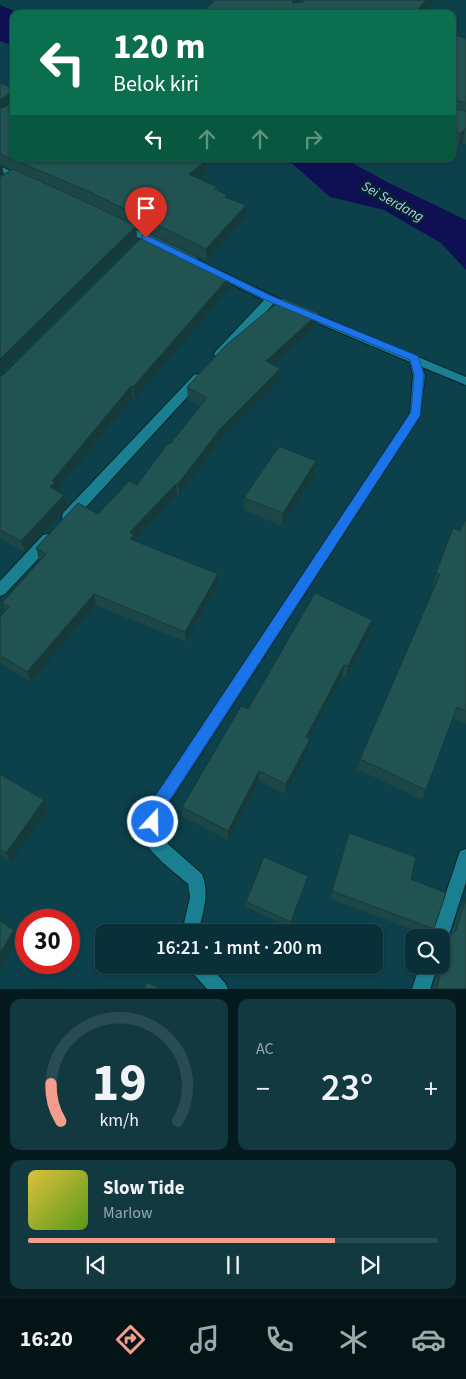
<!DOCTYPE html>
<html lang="id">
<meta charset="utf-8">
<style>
body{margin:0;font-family:"Source Sans 3",sans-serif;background:#123840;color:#f1f3f6;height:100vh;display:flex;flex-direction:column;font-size:19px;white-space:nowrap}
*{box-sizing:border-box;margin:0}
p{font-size:16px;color:#99a9ae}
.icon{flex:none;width:28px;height:28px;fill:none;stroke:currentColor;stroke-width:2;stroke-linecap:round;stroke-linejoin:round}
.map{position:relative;height:989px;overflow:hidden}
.panel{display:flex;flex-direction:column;gap:10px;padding:10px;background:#051a1f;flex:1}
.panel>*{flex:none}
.banner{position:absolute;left:10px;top:10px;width:446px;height:152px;border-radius:10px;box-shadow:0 1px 4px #0004,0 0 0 1px #294b53;background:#0b6e4f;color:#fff;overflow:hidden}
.controls{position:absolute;left:405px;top:929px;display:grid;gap:10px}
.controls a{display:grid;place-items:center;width:45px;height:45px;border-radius:10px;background:#093038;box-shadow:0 1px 4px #0004,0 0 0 1px #294b53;font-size:25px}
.speed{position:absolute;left:15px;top:909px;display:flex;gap:10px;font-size:25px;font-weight:700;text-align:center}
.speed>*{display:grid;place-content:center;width:65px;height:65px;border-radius:50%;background:#093038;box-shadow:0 1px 4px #0004,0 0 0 1px #294b53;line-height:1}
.speed .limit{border:8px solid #d22;background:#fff;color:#111}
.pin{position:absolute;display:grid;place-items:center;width:42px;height:42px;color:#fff;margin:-51px -21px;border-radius:50% 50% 50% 0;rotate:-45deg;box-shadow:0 0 5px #0007}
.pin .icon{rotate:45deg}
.me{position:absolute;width:55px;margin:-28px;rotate:21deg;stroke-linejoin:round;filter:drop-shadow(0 0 4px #0008)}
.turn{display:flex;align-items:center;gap:18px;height:105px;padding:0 20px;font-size:22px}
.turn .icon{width:65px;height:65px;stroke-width:2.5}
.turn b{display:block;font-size:35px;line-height:42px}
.lanes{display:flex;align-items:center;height:48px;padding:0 20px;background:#0003;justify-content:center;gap:25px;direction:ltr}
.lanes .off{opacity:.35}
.big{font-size:38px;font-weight:600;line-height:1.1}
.panel .widget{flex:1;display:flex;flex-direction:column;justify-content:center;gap:8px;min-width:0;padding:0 18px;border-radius:10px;background:#123840}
.panel .dial{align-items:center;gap:0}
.dial svg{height:130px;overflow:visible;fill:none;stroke:#294b53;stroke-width:7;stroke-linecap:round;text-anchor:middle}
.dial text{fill:#f1f3f6;stroke:none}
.song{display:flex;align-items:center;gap:15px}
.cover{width:60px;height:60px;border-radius:8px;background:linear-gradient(135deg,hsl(50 70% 55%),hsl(90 70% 35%))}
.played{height:5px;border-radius:2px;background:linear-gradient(90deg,#f49d8c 75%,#294b53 75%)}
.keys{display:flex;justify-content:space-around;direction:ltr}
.heat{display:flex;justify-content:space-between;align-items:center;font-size:28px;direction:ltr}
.panel .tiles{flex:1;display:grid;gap:10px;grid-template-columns:1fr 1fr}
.widget:last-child{grid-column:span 2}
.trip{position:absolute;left:95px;top:924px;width:288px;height:50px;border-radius:10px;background:#093038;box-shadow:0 1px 4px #0004,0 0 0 1px #294b53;font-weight:600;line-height:50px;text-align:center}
.tabs{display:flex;height:80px;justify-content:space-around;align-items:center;background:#041316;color:#99a9ae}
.tabs .icon{width:35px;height:35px}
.tabs .active{color:#f49d8c}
.tabs b{font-size:22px;color:#f1f3f6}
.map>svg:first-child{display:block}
.water{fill:#0f1053}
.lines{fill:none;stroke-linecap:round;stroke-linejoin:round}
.minor-casing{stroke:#07252a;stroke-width:2}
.minor{fill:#1a8091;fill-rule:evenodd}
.wall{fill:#1c4746;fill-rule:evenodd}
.shaded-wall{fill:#163a39}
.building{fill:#205351;stroke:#163a39}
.route{fill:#1a73e8;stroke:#114b97}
.labels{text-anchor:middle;stroke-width:5;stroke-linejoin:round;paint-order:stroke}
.far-water-label{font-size:14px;font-style:italic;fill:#bdc9f1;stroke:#00262d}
</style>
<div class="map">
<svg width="466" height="989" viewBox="0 0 466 989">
<rect width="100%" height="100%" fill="#0c404a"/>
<g class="water">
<polygon points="0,5 21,14 14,14 14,46 0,41"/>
<polygon points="287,159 345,159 387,182 466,220 466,270 441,243 384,210 330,197"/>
</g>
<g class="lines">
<g class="minor-casing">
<g id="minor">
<polygon points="0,166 25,178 27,180 25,182 19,182 0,173"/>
<polygon points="122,223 161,242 163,244 161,246 155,246 119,228 117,226"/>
<path d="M185,254L275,297L466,377V385L422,367L425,375L420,416L163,812L159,833L169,845L202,874C210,893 203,913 198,932H182L190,897L188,884C176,873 146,852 143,836C142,828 146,817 147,809L410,413L413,375L410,362L273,304L224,357H216L214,354L216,351L264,300L181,259V255Z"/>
<polygon points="198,374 202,375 204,378 202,381 73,521 63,521 62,517 63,513 194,375"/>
<polygon points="48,534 53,535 54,539 53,543 5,594 0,596 0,581 43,535"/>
<polygon points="466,849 466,882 448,938 445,944 441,946 441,938 431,938 460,851"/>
<polygon points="188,965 209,965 225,983 228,989 207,989 191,971"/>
<polygon points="420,965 438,965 430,989 412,989"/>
</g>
</g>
<use href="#minor" class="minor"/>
</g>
<g class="wall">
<polygon points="304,0 434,0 423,14 200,14 303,2"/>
<polygon points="452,35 466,38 466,144 462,143 459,147 452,145"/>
<path d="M0,83L14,159L207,172L199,179L217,187V190L228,198L246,205V217L207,261L108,212L136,226L137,238L0,374ZM2,166L11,170L4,174Z"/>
<polygon points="199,265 230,276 230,288 135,399 133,398 56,491 64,495 67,507 25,552 0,539 0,376 2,376"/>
<polygon points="319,313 318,325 274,365 280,369 280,381 220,440 179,496 177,495 135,540 135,541 218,574 218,585 186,642 96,605 31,682 0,663 0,617 5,612 2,603 41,560 39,560 36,548 98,514 137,485 170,444 200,406 188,399 187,387"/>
<polygon points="316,461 315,474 282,526 244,510 244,498"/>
<polygon points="466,519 466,724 453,718 422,800 357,769 360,759 435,586 433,585 436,573 460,531"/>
<polygon points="370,632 346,678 342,676 309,739 310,739 308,750 285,794 259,781 228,840 183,817 182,807 248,709"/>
<polygon points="0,774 48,809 11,862 0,855"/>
<polygon points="349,833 434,929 430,936 330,899"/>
<polygon points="307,881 291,927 246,907 246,902"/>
<polygon points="466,899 466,989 432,989 440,965 441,965 441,958 443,947 450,936 460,908"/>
</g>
<g class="shaded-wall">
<polygon points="294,0 300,0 293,13 292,3"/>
<polygon points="426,0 434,0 423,14 414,14"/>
<polygon points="274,9 274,14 269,14"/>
<polygon points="14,91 14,102 0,111 0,100"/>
<polygon points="465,129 462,143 459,147 461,133"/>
<polygon points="207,160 207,172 190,186 189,174"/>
<polygon points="2,164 4,176 0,180 0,166"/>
<polygon points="246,205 246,217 207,261 206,249"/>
<polygon points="136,226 137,238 0,374 0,359"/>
<polygon points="198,257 199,270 193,263"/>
<polygon points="230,276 230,288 135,399 133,387"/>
<polygon points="319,313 318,325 265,373 266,361"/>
<polygon points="280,369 280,381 220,440 179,496 178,484 220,429"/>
<polygon points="131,386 133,398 56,491 50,487 52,481"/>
<polygon points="316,461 315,474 282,526 283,513"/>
<polygon points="176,484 177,495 135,540 136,546 130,539 130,532"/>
<polygon points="64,495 67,507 25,552 21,541"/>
<polygon points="218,574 218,585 186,642 185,632"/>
<polygon points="94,594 96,605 31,682 27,672"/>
<polygon points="372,620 370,632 346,678 348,666"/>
<polygon points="344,665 342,676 304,748 306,737"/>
<polygon points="310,739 308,750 285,794 286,784"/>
<polygon points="259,771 259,781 228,840 228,831"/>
<polygon points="44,800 48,809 11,862 6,853"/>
<polygon points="308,876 307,881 291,927 291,922"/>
<polygon points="14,930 19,937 0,969 0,953"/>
</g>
<g class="building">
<polygon points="215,0 294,0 292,3 303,2 304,0 426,0 414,14 297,14 274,9 269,14 200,14"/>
<polygon points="452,35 466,38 466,103 455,100 453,101 453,108 466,111 466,129 465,129 461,133 452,131"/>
<polygon points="0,83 14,88 14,91 0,100"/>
<polygon points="14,102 14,159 203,159 207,160 189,174 217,187 214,189 228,195 225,197 246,205 206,249 90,192 0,154 0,109"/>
<polygon points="13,169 82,200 136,226 0,359 0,177"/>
<polygon points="147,232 198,257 193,263 230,276 133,387 131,386 52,481 55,482 50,487 64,495 21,541 0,530 0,376 2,376"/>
<polygon points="283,298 319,313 266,361 280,369 220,429 178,484 176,484 130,532 134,535 130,539 218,574 185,632 94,594 27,672 0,655 0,617 9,607 2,603 46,554 36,548 78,503 98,514 129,481 137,485 168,443 170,444 207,398 187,387 225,346"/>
<polygon points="279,446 316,461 283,513 244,498"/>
<polygon points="466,519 466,711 457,707 426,790 360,759 440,574 436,573 453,528 460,531"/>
<polygon points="315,593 372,620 348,666 344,665 306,737 310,739 286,784 259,771 228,831 182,807 241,706 248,709"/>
<polygon points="0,774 44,800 6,853 0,850"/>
<polygon points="349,833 416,857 411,879 446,893 434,929 332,891"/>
<polygon points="264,857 308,876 291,922 246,902"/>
<polygon points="466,899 466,989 436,989 446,957 449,938 456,930"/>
<polygon points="0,921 14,930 0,953"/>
<polygon points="147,982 160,989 144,989"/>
</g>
<polygon class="route" points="146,235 274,297 418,356 424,375 420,416 162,812 158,827 153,829 148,827 146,822 150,804 411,412 414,375 410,360 268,301 142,239 142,236"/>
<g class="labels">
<g class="far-water-label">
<text transform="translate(393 201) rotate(29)" y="5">Sei Serdang</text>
</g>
</g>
</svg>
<div class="controls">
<a><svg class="icon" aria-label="search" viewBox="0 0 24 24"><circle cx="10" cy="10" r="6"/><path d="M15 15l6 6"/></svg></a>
</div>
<div class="speed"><div class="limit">30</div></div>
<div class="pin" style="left:146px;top:238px;background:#d93025"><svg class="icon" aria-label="arrive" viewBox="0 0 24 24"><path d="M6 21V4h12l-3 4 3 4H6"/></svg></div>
<svg class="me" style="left:153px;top:822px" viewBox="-20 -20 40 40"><circle r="17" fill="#1a73e8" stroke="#fff" stroke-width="3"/><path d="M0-11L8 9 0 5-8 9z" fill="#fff"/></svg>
<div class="trip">16:21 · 1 mnt · 200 m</div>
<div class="banner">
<div class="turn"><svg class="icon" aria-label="left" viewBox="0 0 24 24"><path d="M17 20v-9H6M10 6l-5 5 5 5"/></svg><div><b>120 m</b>Belok kiri</div></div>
<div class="lanes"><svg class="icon" aria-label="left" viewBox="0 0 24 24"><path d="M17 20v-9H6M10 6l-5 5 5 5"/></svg><svg class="icon off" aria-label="ahead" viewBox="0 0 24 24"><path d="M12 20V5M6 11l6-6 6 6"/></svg><svg class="icon off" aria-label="ahead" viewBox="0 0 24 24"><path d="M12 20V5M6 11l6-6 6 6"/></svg><svg class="icon off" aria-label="right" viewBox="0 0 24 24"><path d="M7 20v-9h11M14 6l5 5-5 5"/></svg></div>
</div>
</div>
<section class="panel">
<div class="tiles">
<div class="widget dial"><svg viewBox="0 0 100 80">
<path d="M14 69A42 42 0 1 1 86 69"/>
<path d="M14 69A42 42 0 0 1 8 46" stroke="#f49d8c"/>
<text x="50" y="56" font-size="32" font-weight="700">19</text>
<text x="50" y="72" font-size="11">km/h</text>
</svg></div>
<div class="widget"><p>AC</p>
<div class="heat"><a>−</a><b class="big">23°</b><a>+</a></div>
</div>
<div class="widget">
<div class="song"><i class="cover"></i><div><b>Slow Tide</b><p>Marlow</p></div></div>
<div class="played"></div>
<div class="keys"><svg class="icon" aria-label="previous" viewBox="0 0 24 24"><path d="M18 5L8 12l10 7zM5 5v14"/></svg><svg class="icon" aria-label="pause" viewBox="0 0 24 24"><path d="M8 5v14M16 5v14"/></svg><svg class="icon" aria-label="next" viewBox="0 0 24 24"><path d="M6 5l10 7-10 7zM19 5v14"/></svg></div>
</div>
</div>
</section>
<nav class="tabs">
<b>16:20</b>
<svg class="icon active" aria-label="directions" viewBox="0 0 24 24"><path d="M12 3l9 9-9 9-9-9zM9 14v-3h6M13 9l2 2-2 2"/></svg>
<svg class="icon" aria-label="music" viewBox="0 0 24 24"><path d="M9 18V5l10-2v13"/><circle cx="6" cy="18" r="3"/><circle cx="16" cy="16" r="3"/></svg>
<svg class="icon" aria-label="phone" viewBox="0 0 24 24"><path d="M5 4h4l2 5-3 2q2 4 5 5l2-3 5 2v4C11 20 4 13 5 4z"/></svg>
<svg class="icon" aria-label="climate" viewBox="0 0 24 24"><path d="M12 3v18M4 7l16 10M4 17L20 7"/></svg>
<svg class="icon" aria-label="car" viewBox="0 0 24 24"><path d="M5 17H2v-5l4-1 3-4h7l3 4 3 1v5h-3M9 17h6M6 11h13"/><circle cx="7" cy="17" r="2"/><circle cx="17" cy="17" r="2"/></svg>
</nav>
